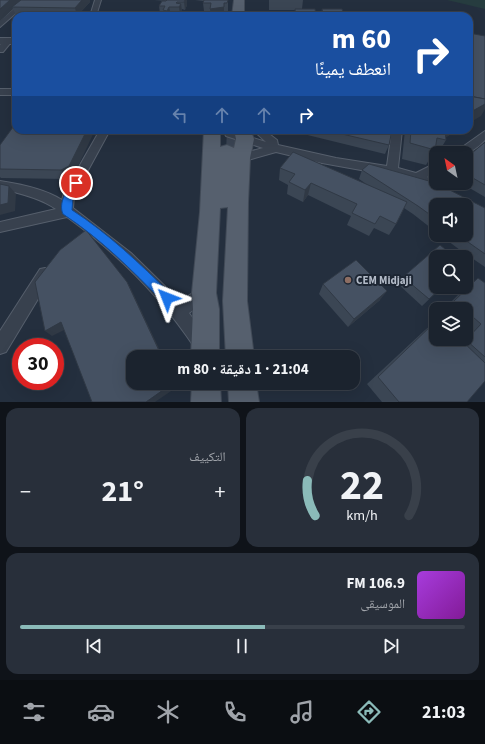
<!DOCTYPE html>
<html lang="ar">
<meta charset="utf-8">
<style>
body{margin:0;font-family:"Source Sans 3","Noto Naskh Arabic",sans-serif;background:#282f3a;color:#f1f3f6;direction:rtl;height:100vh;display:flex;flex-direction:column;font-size:15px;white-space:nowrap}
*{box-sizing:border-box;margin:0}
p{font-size:13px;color:#a0a4aa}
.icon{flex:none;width:22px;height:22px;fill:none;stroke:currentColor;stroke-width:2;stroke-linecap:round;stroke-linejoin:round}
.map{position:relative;height:402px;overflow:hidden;direction:ltr}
.panel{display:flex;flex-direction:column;gap:6px;padding:6px;background:#0f1319;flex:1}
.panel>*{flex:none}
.guide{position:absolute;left:12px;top:12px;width:461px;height:122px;border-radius:12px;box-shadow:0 4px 16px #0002,0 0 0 1px #39404a;direction:rtl;background:#1a4fa0;color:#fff;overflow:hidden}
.needle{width:26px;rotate:327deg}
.buttons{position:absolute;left:429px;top:146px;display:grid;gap:8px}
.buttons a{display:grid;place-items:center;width:44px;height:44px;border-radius:8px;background:#1b232e;box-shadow:0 4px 16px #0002,0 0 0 1px #39404a;font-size:20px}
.speed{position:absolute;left:12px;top:338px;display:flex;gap:8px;font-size:20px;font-weight:700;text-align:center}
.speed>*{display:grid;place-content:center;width:52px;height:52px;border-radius:50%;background:#1b232e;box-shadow:0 4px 16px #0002,0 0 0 1px #39404a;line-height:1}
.speed .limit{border:6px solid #d22;background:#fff;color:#111}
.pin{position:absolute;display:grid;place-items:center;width:34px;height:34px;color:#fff;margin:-17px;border:2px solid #fff;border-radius:50%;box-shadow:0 1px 4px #0007}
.me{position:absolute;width:44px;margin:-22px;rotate:315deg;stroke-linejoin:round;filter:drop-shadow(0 0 3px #0008)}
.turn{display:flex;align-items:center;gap:14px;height:84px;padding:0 16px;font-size:18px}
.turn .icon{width:52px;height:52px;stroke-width:2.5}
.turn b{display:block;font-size:28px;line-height:34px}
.lanes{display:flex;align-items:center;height:38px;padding:0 16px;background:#0003;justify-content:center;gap:20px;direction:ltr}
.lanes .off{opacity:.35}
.big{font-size:30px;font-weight:700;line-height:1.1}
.panel .tile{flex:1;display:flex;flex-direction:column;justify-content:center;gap:6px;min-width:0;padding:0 14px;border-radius:12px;background:#282f3a}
.panel .dial{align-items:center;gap:0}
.dial svg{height:104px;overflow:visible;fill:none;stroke:#39404a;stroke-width:7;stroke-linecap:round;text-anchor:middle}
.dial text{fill:#f1f3f6;stroke:none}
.song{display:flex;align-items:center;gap:12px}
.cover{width:48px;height:48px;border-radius:6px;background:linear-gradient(135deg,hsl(280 70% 55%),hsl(290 70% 35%))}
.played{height:4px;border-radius:2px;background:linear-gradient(90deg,#8bbbb9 55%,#39404a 55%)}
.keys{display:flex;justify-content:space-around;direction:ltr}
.heat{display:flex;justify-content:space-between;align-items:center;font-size:22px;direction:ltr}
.panel .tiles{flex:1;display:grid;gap:6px;grid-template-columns:1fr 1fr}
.tile:last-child{grid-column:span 2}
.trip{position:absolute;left:126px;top:350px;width:234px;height:40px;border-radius:12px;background:#1b232e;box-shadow:0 4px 16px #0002,0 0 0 1px #39404a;font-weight:700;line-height:40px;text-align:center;direction:rtl}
.menu{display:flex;height:64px;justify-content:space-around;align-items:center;background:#0b0e12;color:#a0a4aa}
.menu .icon{width:28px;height:28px}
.menu .active{color:#8bbbb9}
.menu b{font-size:18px;color:#f1f3f6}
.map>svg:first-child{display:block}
.green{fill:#263c3f}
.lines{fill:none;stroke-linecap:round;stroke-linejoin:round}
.primary-tunnel-far1{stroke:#3a4453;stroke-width:16;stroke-dasharray:16 8;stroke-linecap:butt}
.primary-tunnel{stroke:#3a4453;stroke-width:20;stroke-dasharray:20 10;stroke-linecap:butt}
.minor-casing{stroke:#565f6c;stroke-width:2}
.tertiary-casing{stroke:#565f6c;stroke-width:2}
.primary-casing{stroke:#414a57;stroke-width:2}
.minor{fill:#38414e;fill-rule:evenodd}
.tertiary{fill:#38414e;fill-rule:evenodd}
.primary{fill:#56606e;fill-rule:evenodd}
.wall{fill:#3b4654}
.shaded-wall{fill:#303945}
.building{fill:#455162;stroke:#303945}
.route{fill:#1a73e8;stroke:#114b97}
.education-dot{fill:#8d6e63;stroke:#1d2633;stroke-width:1.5}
.labels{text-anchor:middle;stroke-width:4;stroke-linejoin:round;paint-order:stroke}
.poi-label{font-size:11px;font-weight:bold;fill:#b4bcc9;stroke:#1d2633;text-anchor:start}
</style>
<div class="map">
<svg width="485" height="402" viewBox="0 0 485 402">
<rect width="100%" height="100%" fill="#242f3e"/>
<polygon class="green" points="447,0 485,0 485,9"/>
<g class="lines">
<polyline class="primary-tunnel-far1" points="234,151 235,130"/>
<polyline class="primary-tunnel" points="234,152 234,150"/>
<g class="minor-casing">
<g id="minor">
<polygon points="24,0 31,0 0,27 0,21"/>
<polygon points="95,0 101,0 96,16 90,16"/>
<polygon points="5,39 12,41 3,52 0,52 0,45"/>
<rect x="0" y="89" width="16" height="6"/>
<path d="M100,130H110L74,196L73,208L131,253L180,301L204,286L209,288L211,293L209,298L189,313L209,342L207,348L201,350L195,348C161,297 117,253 67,217L0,232V222L56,209C40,198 20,193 0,189V181C20,184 45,189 62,200L64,193Z"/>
<polygon points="253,130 264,130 277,140 278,145 336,158 387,166 392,130 402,130 398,168 416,173 436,163 436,172 427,177 436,181 436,183 442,184 444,187 442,190 438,191 400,177 322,163 276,152 241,162 237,161 236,158 237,155 263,148 226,136 225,134 230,131 266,142"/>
<path d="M485,131V140C473,152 469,153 454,153Z"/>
<polygon points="45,268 50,269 52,274 50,279 6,352 0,354 0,331 40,269"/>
</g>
</g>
<g class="tertiary-casing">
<rect id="tertiary" x="0" y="38" width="16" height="6"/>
</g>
<g class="primary-casing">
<g id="primary">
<polygon points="234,0 244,0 244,16 232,16"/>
<polygon points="204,130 220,130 220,147 227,145 234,148 236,139 234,130 250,130 254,139 250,158 248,202 247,301 254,357 226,357 223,301 228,207 220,208 216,293 219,309 219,357 191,357 193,309 192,293 200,212"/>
<polygon points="192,383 220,383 221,402 191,402"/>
<polygon points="228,383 256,383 259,402 229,402"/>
</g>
</g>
<use href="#minor" class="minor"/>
<use href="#tertiary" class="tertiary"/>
<use href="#primary" class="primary"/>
</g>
<g class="wall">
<polygon points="0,0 90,0 90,2 77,16 16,15 13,9 0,21"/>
<polygon points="154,0 187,0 187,5 185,10 182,9 182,11 180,15 171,15 170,16 164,16 164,14 160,14 159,6 167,1"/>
<polygon points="195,0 228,0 228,11 224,11 224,15 221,16 211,14 211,11 204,11 203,3 203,1"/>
<polygon points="269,0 303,0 302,9 316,16 294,16 295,10 269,10"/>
<polygon points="322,9 344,16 321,16"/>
<polygon points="287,130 392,130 389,145 385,154"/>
<polygon points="405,130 458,130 446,137 446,140 438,153 436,153 436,156 432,155 426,165 402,159"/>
<polygon points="485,143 485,197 461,183 466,183 466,158"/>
<polygon points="0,145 74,175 66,179 1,178 0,177"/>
<polygon points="280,168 369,186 359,179 362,170 485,208 485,267 460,250 440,235 466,235 436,205 436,232 413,214 404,208 396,224 389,235 374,228 369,236 347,225 351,216 308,195 303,202 287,194 288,185 279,180"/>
<polygon points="403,277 442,287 422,306 398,284"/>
<polygon points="478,278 485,283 485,382 484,382 467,402 382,402 367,384 425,330 436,321 460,339 466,339 466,309 444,309 463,290"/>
<polygon points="323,284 380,300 348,327 319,294"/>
</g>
<g class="shaded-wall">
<polygon points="10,0 22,0 12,7 13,9 0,21 0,9"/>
<polygon points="82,0 90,0 90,2 77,16 75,8"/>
<polygon points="185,0 187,0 187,5 185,10 184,2"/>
<polygon points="224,3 224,15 221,16 211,16 210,9"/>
<polygon points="181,4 182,11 180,15 179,7"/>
<polygon points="169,7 171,15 170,16 168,16 167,11"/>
<polygon points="485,104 485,109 481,116 469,123 469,113"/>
<polygon points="87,130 95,130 74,175 66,179 61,170"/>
<polygon points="444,130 458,130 443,139"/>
<polygon points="311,183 308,195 303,202 305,190"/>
<polygon points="9,186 16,194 15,211 0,215 0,205"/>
<polygon points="127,282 131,289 163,357 162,357"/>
<polygon points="387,291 380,300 348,327 354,319"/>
<polygon points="61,322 68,328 52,336 45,331"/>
<polygon points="173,383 175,383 177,387 155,402 146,402"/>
</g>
<g class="building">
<polygon points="0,0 10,0 0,9"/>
<polygon points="21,0 82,0 75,8 12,7"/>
<polygon points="167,0 185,0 184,2 177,2 176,3 181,4 179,7 169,7 167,11 163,10 165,6 159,6 162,1 166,1"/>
<polygon points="204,0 228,0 227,3 224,3 224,7 210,9 211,3 203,3"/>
<polygon points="295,9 315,9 316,16 296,16"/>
<polygon points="322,9 342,9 344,16 324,16"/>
<polygon points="182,13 221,14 220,16 181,16"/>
<polygon points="469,33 485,36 485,99 469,96"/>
<polygon points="469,96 485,99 485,104 469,113"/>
<polygon points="16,123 16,130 87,130 69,166 61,170 0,169 0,145"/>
<polygon points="325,130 392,130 389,145"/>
<polygon points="411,130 445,130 446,140 437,138 435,150 410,143"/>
<polygon points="484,143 485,143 485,185 466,174 466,158"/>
<polygon points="293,152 407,202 396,224 380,216 375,224 352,213 357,204 311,183 305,190 289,182 295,174 280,168"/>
<polygon points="369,164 436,183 485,208 485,254 458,235 466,235 466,205 436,205 436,219 418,206 362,170"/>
<polygon points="0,184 9,186 8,203 0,205"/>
<polygon points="86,230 127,282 162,357 133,357 133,383 173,383 146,402 92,402 61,322 45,331 35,282 60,250"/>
<polygon points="440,245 455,257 436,257 436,287 442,287 429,299 403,277"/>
<polygon points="356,260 387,291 354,319 323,284"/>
<polygon points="478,278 485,283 485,357 466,340 481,324 466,311 466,309 463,309 454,301"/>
<polygon points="436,321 436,339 460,339 485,363 485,381 467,402 399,402 378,377"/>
</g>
<path class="route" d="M76,179L80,183L73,196L72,210C109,234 139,263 171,294L172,298L171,302L167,303L163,302C132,270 101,239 63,214C58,203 67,190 73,180Z"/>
<circle class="education-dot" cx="348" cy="280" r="4"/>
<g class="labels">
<g class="poi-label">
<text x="356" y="284">CEM Midjaji</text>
</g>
</g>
</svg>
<div class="buttons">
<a><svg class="needle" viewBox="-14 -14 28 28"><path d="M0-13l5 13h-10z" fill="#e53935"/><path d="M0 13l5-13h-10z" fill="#a0a4aa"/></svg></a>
<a><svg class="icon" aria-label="sound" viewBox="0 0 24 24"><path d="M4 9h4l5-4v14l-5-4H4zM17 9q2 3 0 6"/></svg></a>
<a><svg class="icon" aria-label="search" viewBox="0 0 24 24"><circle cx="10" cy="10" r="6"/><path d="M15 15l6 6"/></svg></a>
<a><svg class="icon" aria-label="layers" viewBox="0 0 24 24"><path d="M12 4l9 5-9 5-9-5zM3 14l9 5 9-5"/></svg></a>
</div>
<div class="speed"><div class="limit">30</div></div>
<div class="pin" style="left:76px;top:183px;background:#d93025"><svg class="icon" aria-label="arrive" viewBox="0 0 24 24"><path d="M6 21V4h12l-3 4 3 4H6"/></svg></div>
<svg class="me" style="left:167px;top:298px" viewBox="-20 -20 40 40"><path d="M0-17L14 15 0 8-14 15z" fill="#1a73e8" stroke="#fff" stroke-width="4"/></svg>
<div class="trip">21:04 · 1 دقيقة · 80 m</div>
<div class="guide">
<div class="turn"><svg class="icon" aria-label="right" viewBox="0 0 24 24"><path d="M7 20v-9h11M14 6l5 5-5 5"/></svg><div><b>60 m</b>انعطف يمينًا</div></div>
<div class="lanes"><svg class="icon off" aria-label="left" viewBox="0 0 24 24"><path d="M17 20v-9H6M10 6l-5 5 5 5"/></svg><svg class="icon off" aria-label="ahead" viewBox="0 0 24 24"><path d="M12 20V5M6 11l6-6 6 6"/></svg><svg class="icon off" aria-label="ahead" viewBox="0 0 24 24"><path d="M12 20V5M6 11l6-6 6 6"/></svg><svg class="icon" aria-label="right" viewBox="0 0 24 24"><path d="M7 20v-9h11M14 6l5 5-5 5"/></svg></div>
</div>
</div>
<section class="panel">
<div class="tiles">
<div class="tile dial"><svg viewBox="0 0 100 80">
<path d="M14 69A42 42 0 1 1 86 69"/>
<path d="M14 69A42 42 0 0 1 8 42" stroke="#8bbbb9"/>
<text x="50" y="56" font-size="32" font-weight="700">22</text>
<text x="50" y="72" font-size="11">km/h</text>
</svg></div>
<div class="tile"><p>التكييف</p>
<div class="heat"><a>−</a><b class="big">21°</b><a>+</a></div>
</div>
<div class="tile">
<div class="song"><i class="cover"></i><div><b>106.9 FM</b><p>الموسيقى</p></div></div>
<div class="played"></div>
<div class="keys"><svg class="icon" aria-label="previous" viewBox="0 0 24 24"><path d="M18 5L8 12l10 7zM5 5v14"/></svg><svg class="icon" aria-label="pause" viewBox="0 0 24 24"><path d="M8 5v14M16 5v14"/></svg><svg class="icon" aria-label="next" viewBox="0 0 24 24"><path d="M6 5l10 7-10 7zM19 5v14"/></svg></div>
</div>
</div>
</section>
<nav class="menu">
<b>21:03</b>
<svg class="icon active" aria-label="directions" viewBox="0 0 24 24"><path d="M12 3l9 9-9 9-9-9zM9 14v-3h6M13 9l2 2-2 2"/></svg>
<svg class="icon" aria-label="music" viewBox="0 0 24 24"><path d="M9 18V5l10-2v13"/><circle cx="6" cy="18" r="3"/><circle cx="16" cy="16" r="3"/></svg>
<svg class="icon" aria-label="phone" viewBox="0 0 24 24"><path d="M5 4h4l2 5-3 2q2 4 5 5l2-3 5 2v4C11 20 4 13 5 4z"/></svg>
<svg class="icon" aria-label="climate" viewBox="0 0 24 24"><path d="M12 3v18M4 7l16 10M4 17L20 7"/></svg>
<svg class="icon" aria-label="car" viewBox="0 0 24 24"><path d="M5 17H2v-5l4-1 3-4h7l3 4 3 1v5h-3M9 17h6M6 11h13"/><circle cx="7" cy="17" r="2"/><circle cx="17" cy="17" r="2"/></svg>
<svg class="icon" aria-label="filters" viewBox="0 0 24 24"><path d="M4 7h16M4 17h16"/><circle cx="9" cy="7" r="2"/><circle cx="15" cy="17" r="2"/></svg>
</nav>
